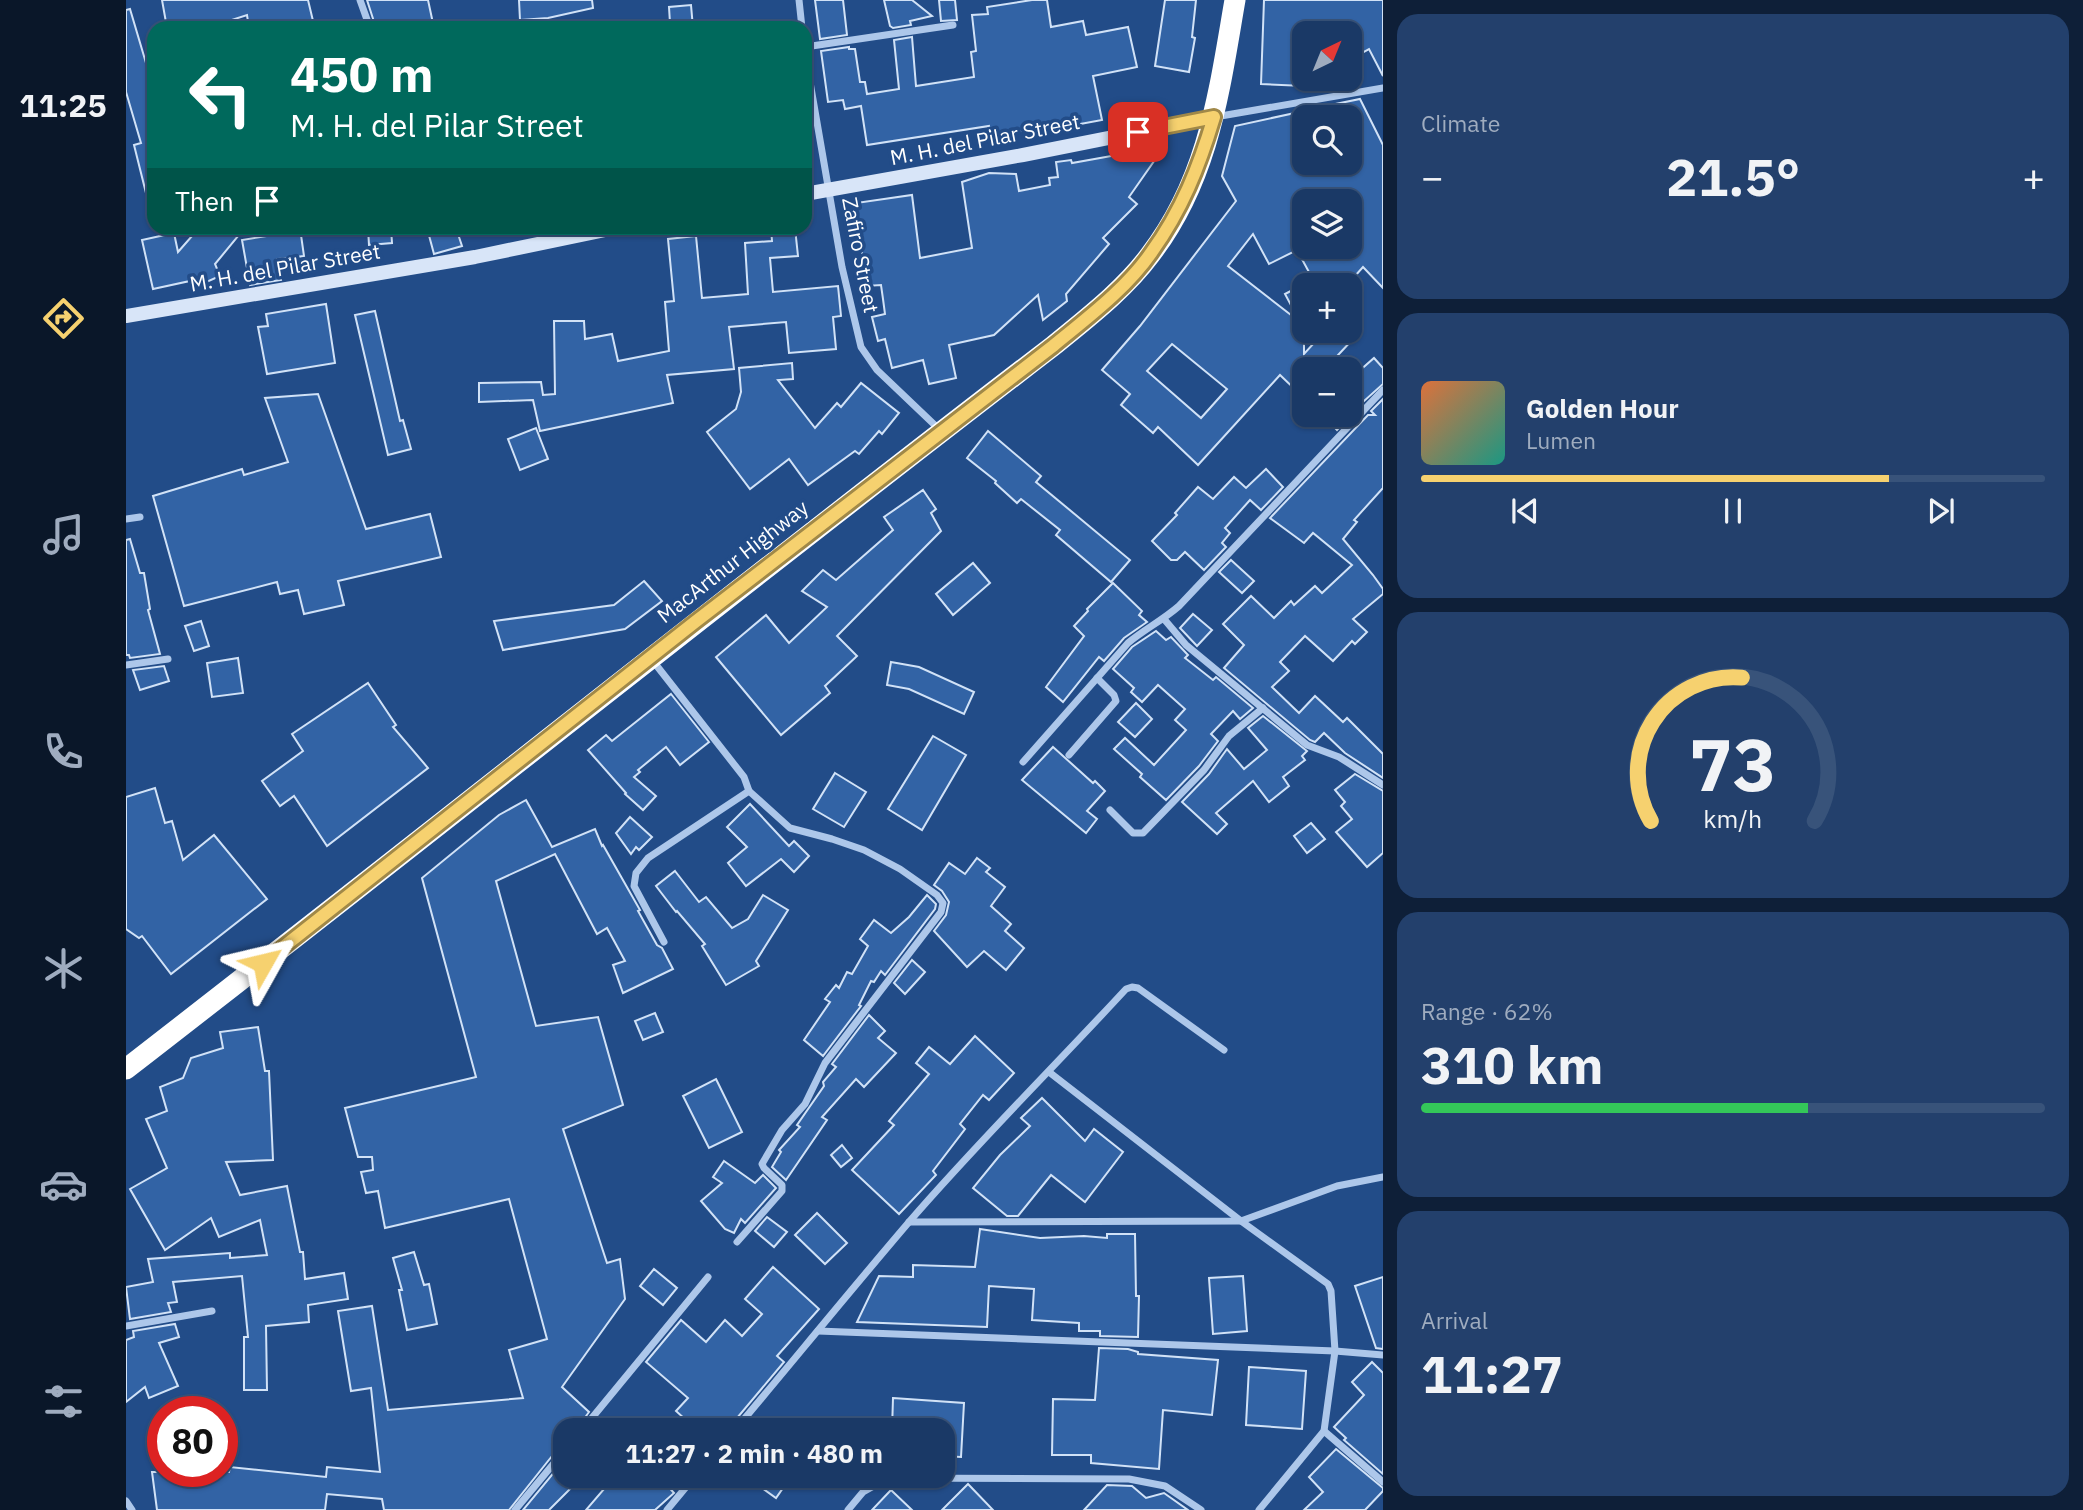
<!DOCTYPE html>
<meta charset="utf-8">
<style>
body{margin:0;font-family:"IBM Plex Sans",sans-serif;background:#23406c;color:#f1f3f6;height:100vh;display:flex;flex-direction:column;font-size:26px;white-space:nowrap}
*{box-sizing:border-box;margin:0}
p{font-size:23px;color:#9facbf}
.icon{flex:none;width:38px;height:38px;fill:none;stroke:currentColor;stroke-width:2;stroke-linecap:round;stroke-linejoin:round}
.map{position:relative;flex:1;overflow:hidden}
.details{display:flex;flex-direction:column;gap:14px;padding:14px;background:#0e1f38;width:700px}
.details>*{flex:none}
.top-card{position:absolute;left:21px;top:21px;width:665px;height:214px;border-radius:21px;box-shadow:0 2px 5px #0004,0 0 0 2px #38537a;background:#00695c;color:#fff;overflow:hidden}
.needle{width:46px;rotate:43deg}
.tools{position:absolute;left:1166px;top:21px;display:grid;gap:14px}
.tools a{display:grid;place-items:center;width:70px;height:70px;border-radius:14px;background:#1a3966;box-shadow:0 2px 5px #0004,0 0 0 2px #38537a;font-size:35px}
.speed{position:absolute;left:21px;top:1396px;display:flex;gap:14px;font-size:35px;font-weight:700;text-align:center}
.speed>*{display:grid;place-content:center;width:91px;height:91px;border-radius:50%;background:#1a3966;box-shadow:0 2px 5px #0004,0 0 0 2px #38537a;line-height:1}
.speed .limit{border:10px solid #d22;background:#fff;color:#111}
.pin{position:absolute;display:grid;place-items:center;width:60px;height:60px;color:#fff;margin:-30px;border-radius:14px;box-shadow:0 4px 10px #0006}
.me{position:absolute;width:77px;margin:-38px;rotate:53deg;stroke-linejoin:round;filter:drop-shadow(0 0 5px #0008)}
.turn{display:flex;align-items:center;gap:24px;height:147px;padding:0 28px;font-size:32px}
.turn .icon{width:91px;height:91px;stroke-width:2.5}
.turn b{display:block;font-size:49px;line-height:60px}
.then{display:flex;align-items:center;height:66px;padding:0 28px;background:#0003;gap:14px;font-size:26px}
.big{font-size:52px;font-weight:700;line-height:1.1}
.details .widget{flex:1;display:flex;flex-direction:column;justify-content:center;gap:10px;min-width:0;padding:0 24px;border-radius:21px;background:#23406c}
.details .dial{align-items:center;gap:0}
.dial svg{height:182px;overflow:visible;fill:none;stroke:#38537a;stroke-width:7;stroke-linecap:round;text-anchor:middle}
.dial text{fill:#f1f3f6;stroke:none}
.song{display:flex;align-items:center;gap:21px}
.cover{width:84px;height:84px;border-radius:10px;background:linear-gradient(135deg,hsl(20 70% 55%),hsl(170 70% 35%))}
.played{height:7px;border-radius:4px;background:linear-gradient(90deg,#f6d16f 75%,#38537a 75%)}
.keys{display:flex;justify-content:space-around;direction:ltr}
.heat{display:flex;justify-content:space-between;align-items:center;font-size:38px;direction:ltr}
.charge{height:10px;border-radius:5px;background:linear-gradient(90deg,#34c759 62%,#38537a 0)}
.trip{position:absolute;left:427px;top:1418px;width:402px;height:70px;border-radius:21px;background:#1a3966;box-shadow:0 2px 5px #0004,0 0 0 2px #38537a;font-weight:700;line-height:70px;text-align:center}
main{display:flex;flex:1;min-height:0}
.tabs{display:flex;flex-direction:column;width:126px;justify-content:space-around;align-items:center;background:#0a1729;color:#9facbf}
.tabs .icon{width:49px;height:49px}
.tabs .active{color:#f6d16f}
.tabs b{font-size:32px;color:#f1f3f6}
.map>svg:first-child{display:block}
.building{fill:#3263a5;stroke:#d1e2f7;stroke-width:2;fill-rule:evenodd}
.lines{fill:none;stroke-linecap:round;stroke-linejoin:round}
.street{stroke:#adc7ea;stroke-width:7}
.secondary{stroke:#d8e5f8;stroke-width:14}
.highway{stroke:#fff;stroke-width:21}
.route-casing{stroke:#a08848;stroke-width:18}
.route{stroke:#f6d16f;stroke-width:12}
.labels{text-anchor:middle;stroke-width:7;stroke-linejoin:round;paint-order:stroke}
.street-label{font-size:21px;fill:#fff;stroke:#224c88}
</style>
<main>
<nav class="tabs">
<b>11:25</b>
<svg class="icon active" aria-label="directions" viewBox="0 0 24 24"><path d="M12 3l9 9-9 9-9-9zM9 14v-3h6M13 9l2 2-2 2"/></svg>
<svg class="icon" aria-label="music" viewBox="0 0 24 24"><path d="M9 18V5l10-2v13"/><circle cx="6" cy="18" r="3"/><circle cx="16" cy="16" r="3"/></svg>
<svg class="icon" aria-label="phone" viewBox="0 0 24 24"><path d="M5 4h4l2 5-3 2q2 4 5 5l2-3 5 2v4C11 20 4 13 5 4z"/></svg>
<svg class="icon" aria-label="climate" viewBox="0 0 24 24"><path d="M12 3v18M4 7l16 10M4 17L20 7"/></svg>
<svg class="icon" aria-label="car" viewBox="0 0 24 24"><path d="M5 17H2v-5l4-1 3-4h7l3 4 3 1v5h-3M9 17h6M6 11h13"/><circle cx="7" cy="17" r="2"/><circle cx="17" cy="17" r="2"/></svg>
<svg class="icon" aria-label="filters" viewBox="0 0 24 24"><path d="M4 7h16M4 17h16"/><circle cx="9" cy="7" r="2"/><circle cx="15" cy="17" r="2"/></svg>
</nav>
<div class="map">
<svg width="1257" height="1510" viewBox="0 0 1257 1510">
<rect width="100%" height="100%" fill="#224c88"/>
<g class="building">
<polygon points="36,0 182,0 188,25 178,28 123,28 121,15 81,28 41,28"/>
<polygon points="241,0 302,0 308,28 250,28"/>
<polygon points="393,0 466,0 467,8 422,18 394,20"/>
<polygon points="689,0 717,0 721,35 694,39"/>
<polygon points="758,0 786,0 806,16 784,21 785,25 767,28 764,26"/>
<polygon points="813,0 829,0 831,20 815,21"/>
<polygon points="906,0 921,0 925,27 957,21 960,35 1002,27 1011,67 967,76 976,120 927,129 926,124 865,138 863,126 741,145 735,106 719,109 717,100 702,102 695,51 723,47 723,49 729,49 734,82 739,82 741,94 773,89 768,40 786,37 790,86 848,77 845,52 850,51 846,15 862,14 861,7"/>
<polygon points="1039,0 1070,0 1066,37 1069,38 1063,72 1029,66"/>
<polygon points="1138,0 1257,0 1257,76 1243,49 1223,60 1223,33 1178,30 1178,86 1135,84"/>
<polygon points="565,5 567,28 550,28 549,22 544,23 543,7"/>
<polygon points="4,9 28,90 28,204 23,205 8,145 15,143 0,92 0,10"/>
<path d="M1234,99L1257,145V288L1237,267L1221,285H1190L1171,250L1143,264L1127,234L1102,266L1174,322L1159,294L1178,284V354L1199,331H1220L1228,338L1199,369H1178V398L1154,375L1072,465L1032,427L1027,433L995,405L1004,394L976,370L1014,326L1110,201L1096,176L1109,126L1178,111V163H1223V117H1181L1180,110ZM1178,201H1223V247H1176ZM1046,344L1101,389L1075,418L1021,371Z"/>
<polygon points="1030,143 1033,154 1003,197 1011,204 977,238 983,244 940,294 941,301 917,320 912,295 868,335 823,345 830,378 803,384 797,360 766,368 759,339 752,341 746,317 759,314 757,299 755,285 740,286 730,203 786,195 794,258 846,248 836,182 863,173 890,174 893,191 924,185 923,178 932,177 930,162 945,160 946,163 991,155 990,152"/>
<polygon points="73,228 104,228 113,235 89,264 94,276 67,288 64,281 27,289 16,240 48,233 52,252"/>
<polygon points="153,228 174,228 178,256 151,259 155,280 124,285 116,240 154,234"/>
<polygon points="242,228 265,228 266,243 243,245"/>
<polygon points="301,228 330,228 336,246 308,254"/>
<polygon points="645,228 669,228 672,256 644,258 647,292 712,286 715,316 707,317 710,349 663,353 660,322 603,327 608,369 541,375 547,403 414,431 407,400 353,402 353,383 415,382 417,395 429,394 428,321 458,321 459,339 486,334 492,361 543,351 539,302 548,301 542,239 570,236 576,298 622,294 619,243 646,241"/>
<polygon points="200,304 209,363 141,374 132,327 142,326 140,314"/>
<polygon points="249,311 274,421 277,420 285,449 262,455 229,315"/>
<polygon points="1248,358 1257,368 1257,384 1237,402 1223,389 1223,380"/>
<polygon points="666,363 667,379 652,380 689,428 711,403 715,407 735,383 773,413 756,434 753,431 733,454 729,451 682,485 663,459 624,489 581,432 610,409 615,392 613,368"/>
<polygon points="192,394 240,529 304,514 315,557 212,581 218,605 178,614 172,590 154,594 151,582 58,606 27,496 116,469 118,475 162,462 139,398"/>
<polygon points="1257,399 1257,488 1228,520 1231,522 1217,539 1247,575 1257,589 1257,594 1227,619 1241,632 1229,644 1226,641 1207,661 1179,636 1154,662 1163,671 1146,687 1173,713 1189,696 1217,722 1221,718 1257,754 1257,778 1219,753 1198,733 1189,742 1184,740 1098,668 1118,645 1097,624 1125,596 1148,618 1165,601 1168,605 1189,586 1196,593 1226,565 1187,533 1178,543 1144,518 1242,415 1249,415 1245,411"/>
<polygon points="1197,415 1225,415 1211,430"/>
<polygon points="410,428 422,459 394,470 382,439"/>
<polygon points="862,431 915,476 910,482 1004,560 985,582 930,535 934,530 895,499 891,503 869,483 870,481 841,458"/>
<polygon points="1140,469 1157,487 1135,510 1124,500 1099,528 1104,533 1096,543 1100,547 1078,570 1059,552 1051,560 1045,560 1026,541 1051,515 1049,513 1072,487 1087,499 1108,477 1120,488"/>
<polygon points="797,490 810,509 805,513 815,531 711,636 731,656 699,686 704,693 655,735 590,657 640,615 663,643 701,607 676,591 697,570 710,580 767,530 758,517"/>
<polygon points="4,539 14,573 18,573 24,609 22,610 34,654 4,658 3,655 0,655 0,540"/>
<polygon points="1105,560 1128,581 1116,593 1093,572"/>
<polygon points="847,563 864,583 827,615 810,594"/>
<polygon points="518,581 536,601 499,629 377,650 368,621 488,605"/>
<polygon points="987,583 1016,611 1013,615 1021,622 998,638 978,661 973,657 937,702 920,687 958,636 948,626 962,611 961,609"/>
<polygon points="1067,614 1086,630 1071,646 1054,628"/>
<polygon points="75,621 83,646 68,651 59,626"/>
<polygon points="1030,631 1040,640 1045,637 1062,655 1059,658 1087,680 1090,677 1127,708 1114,719 1107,711 1085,734 1092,741 1073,766 1040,800 1014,777 1016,774 988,749 999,738 1028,765 1060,730 1049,720 1059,709 1032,685 1016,702 1005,692 1008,688 987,669 1006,647"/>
<polygon points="112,658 117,693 86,697 81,663"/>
<polygon points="765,662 793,667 848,692 838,714 783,689 761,685"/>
<polygon points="38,666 43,681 14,690 7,670"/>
<polygon points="242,683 270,725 267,727 302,768 201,846 168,796 154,806 136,781 177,751 166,734"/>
<polygon points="545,694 583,742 554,765 540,747 512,770 514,772 508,777 530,796 517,810 499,794 500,793 462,750 480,735 486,741"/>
<polygon points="1010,703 1026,719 1009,737 992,722"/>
<polygon points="1137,716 1181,751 1176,756 1179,760 1157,777 1163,786 1143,802 1127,781 1090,813 1101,824 1091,834 1056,802 1083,774 1101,749 1118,769 1141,750 1122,728"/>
<polygon points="807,736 840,755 796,830 762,809"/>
<polygon points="927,747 967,783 969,781 979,791 961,811 971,819 960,833 896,780"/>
<polygon points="709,773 740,792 718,827 687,809"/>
<polygon points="1229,774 1257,791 1257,853 1241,867 1210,832 1226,819 1215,806 1219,802 1209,790"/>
<polygon points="29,788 39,823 46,821 57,860 88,835 141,899 45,974 16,936 13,938 0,929 0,797"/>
<polygon points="400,800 426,847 469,829 476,846 477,845 514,910 512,911 531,945 536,948 547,969 497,993 487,965 499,961 481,928 471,934 429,854 370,881 410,1026 472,1017 497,1105 437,1129 481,1263 494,1259 499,1299 436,1387 463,1412 450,1430 439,1430 439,1444 434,1446 383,1510 258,1510 256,1499 201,1494 199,1510 31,1510 26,1472 103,1472 104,1467 200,1477 201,1467 254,1472 245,1388 225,1391 212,1311 246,1306 262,1410 397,1398 383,1350 421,1339 383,1199 259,1228 252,1191 240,1193 235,1172 247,1170 246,1157 232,1157 219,1108 350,1077 296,878 373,815"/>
<polygon points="624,804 663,846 668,841 683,856 668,872 655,859 620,886 602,863 621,847 601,827"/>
<polygon points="504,817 526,837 513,850 510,847 505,854 490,833"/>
<polygon points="1185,823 1199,839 1181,853 1168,836"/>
<polygon points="851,858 864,868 860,872 879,887 865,906 885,924 879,931 898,948 880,970 858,951 841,967 808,931 820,915 823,902 816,891 808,885 823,863 839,874"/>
<polygon points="549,871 573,902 580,897 606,928 622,919 637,895 662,910 630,961 633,966 600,985 576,946 579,944 551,911 550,912 530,886"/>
<polygon points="801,895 810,904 809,909 759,975 755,971 748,982 745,981 733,1005 735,1006 697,1056 678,1040 704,1002 699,999 710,985 713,988 721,972 726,974 742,946 734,939 748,920 765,933 783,917"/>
<polygon points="786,960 799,972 779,994 768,983"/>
<polygon points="529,1013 537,1032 517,1040 509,1021"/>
<polygon points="743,1015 759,1031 752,1038 770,1053 738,1087 730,1079 696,1117 701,1120 660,1180 646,1167 655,1152 653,1150 674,1127 671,1125 698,1086 697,1082 710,1067 706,1064"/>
<polygon points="132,1027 139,1071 143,1071 147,1160 100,1162 114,1195 161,1186 174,1252 177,1252 179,1279 218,1273 222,1299 182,1305 183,1322 140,1326 141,1390 118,1390 118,1337 122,1337 116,1276 47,1282 51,1302 42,1303 45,1312 4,1319 0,1287 27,1282 22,1259 104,1253 104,1258 141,1255 134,1220 93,1237 85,1218 39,1250 4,1189 41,1168 20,1119 41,1111 34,1087 57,1078 65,1058 97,1048 94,1032"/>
<polygon points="849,1036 888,1073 863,1100 857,1095 834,1124 839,1129 807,1171 810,1175 773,1214 726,1170 768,1125 763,1121 803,1074 790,1063 803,1047 824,1064"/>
<polygon points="590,1079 616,1132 583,1148 557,1096"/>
<polygon points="916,1098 959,1141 968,1129 997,1152 959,1202 925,1175 892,1216 881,1216 847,1188 874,1155 904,1126 895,1118"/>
<polygon points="716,1145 726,1158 715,1167 705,1155"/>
<polygon points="598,1161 629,1183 637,1175 650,1188 619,1223 615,1219 608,1233 599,1229 575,1201 596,1183 587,1177"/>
<polygon points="691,1213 721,1243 699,1264 669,1235"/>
<polygon points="641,1217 661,1232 648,1247 629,1231"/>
<polygon points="854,1229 914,1238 958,1236 981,1238 981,1234 1009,1234 1010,1296 1013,1296 1012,1337 974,1336 974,1331 953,1331 953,1323 906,1320 908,1289 863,1286 861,1327 731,1322 753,1276 787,1277 787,1265 849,1267"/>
<polygon points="288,1252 298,1285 303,1284 311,1324 281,1330 273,1290 276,1290 267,1258"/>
<polygon points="647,1267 693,1309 651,1356 658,1362 601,1430 571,1430 550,1411 562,1398 520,1362 555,1320 580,1342 599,1320 616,1336 636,1314 619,1299"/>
<polygon points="528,1269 551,1288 537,1305 514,1286"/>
<polygon points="1117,1276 1121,1331 1087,1334 1083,1278"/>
<polygon points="1257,1277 1257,1349 1250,1348 1229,1286"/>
<polygon points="49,1324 53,1337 33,1343 52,1386 23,1398 19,1387 0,1402 0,1340 8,1337 7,1331"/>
<polygon points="973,1348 1002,1349 1012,1352 1012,1354 1092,1360 1086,1415 1037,1410 1033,1469 965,1463 965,1455 926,1455 927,1399 969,1400"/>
<polygon points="1246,1362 1257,1373 1257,1474 1218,1440 1220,1438 1208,1427 1238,1395 1226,1382"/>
<polygon points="1123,1367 1180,1371 1176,1429 1120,1425"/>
<polygon points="767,1398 838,1403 835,1457 817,1456 817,1430 766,1430"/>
<polygon points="1210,1449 1257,1488 1257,1491 1239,1510 1178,1510 1197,1492 1183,1477"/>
<polygon points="439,1459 439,1475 446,1475 452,1481 423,1510 397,1510"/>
<polygon points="490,1475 532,1475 548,1493 529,1510 460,1510"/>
<polygon points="618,1475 666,1475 650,1498"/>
<polygon points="842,1484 867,1510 816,1510"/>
<polygon points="981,1485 1006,1486 1020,1498 1038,1493 1062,1510 958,1510"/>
<polygon points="765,1490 786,1510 746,1510"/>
</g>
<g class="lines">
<g class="street">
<polyline points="234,0 244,28"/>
<polyline points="673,0 676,28"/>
<polyline points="679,47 827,25"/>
<polyline points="679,53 716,267 735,347 751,370 815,431"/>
<polyline points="1089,117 1257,88"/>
<polyline points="0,519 14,517"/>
<polyline points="1038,619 1060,645 1181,745 1213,757 1257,785"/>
<polyline points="527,661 618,777 623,791 664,828 706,839 738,850 774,869 811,895 817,903 815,912 699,1063 679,1104 656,1130 636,1164 638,1168 656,1185 656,1191 611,1242"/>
<polyline points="0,665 42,659"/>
<polyline points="943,755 990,701 988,695 971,678"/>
<path d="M897,762L1002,643C1019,629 1037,620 1053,606L1257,390"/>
<polyline points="984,810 1007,833 1017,833 1078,770 1103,736 1137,708"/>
<polyline points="538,942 508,886 510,873 522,858 623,791"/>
<polyline points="923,1072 1115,1221 1202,1284 1205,1291 1209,1351 1198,1431 1133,1510"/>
<polyline points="783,1222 1115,1221 1211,1186 1257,1177"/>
<polyline points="0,1326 86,1311"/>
<polyline points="692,1331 1209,1351 1257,1355"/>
<polyline points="456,1430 582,1277"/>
<path d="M609,1430C667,1361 724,1291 783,1222C852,1142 928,1067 1000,989L1006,987L1012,988L1098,1050"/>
<polyline points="1198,1431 1257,1482"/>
<polyline points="0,1501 6,1510"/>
<polyline points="389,1510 439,1450"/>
<polyline points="541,1510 570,1475"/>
<polyline points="722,1510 737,1492 762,1478 1003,1479 1039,1486 1075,1510"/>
</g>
<g class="secondary">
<polyline points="679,194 897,155 1088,117"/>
<polyline points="0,316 349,257 489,228"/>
</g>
<path class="highway" d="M0,1069C310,829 616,584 927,346C961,318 998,290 1024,255C1083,178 1093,92 1109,0"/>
</g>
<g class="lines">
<g class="route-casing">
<path id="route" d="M137,963L569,622L927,346C961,318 1000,289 1025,253C1056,210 1073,167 1088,117L1012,132"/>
</g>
<use href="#route" class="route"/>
</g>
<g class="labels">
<g class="street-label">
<text transform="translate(859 140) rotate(-11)" y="7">M. H. del Pilar Street</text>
<text transform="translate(734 255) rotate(79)" y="7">Zafiro Street</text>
<text transform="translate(159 268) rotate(-10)" y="7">M. H. del Pilar Street</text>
<text transform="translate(607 562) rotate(-38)" y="7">MacArthur Highway</text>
</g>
</g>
</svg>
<div class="tools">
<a><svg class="needle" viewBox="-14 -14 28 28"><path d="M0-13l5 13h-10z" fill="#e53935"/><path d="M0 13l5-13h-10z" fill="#9facbf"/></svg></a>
<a><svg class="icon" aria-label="search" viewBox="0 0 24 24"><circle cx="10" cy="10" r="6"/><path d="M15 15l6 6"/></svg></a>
<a><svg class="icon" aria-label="layers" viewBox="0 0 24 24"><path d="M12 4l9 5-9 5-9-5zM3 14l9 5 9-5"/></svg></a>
<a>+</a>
<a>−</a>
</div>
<div class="speed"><div class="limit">80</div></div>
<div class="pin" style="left:1012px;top:132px;background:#d93025"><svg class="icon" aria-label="arrive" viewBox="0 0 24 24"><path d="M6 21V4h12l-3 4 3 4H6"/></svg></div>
<svg class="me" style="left:137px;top:963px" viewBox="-20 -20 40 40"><path d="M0-17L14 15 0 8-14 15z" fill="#f6d16f" stroke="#fff" stroke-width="4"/></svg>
<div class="trip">11:27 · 2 min · 480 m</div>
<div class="top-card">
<div class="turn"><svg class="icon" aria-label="left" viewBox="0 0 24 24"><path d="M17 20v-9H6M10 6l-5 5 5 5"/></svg><div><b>450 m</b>M. H. del Pilar Street</div></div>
<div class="then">Then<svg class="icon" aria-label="arrive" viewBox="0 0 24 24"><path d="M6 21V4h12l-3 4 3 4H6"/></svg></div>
</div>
</div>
<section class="details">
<div class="widget"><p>Climate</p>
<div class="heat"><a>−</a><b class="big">21.5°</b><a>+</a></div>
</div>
<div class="widget">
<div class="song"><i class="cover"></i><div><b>Golden Hour</b><p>Lumen</p></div></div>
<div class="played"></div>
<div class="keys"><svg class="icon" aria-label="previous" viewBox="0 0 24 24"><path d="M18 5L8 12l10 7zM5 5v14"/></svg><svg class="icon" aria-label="pause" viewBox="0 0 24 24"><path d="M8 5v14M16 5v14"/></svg><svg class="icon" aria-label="next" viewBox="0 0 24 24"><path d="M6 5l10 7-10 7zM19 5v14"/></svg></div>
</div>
<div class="widget dial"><svg viewBox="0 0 100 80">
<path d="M14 69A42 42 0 1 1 86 69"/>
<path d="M14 69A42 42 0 0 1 54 6" stroke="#f6d16f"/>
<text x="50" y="56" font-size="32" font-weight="700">73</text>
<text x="50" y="72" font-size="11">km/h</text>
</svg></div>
<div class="widget"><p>Range · 62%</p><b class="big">310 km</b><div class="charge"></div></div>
<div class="widget"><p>Arrival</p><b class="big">11:27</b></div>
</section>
</main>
